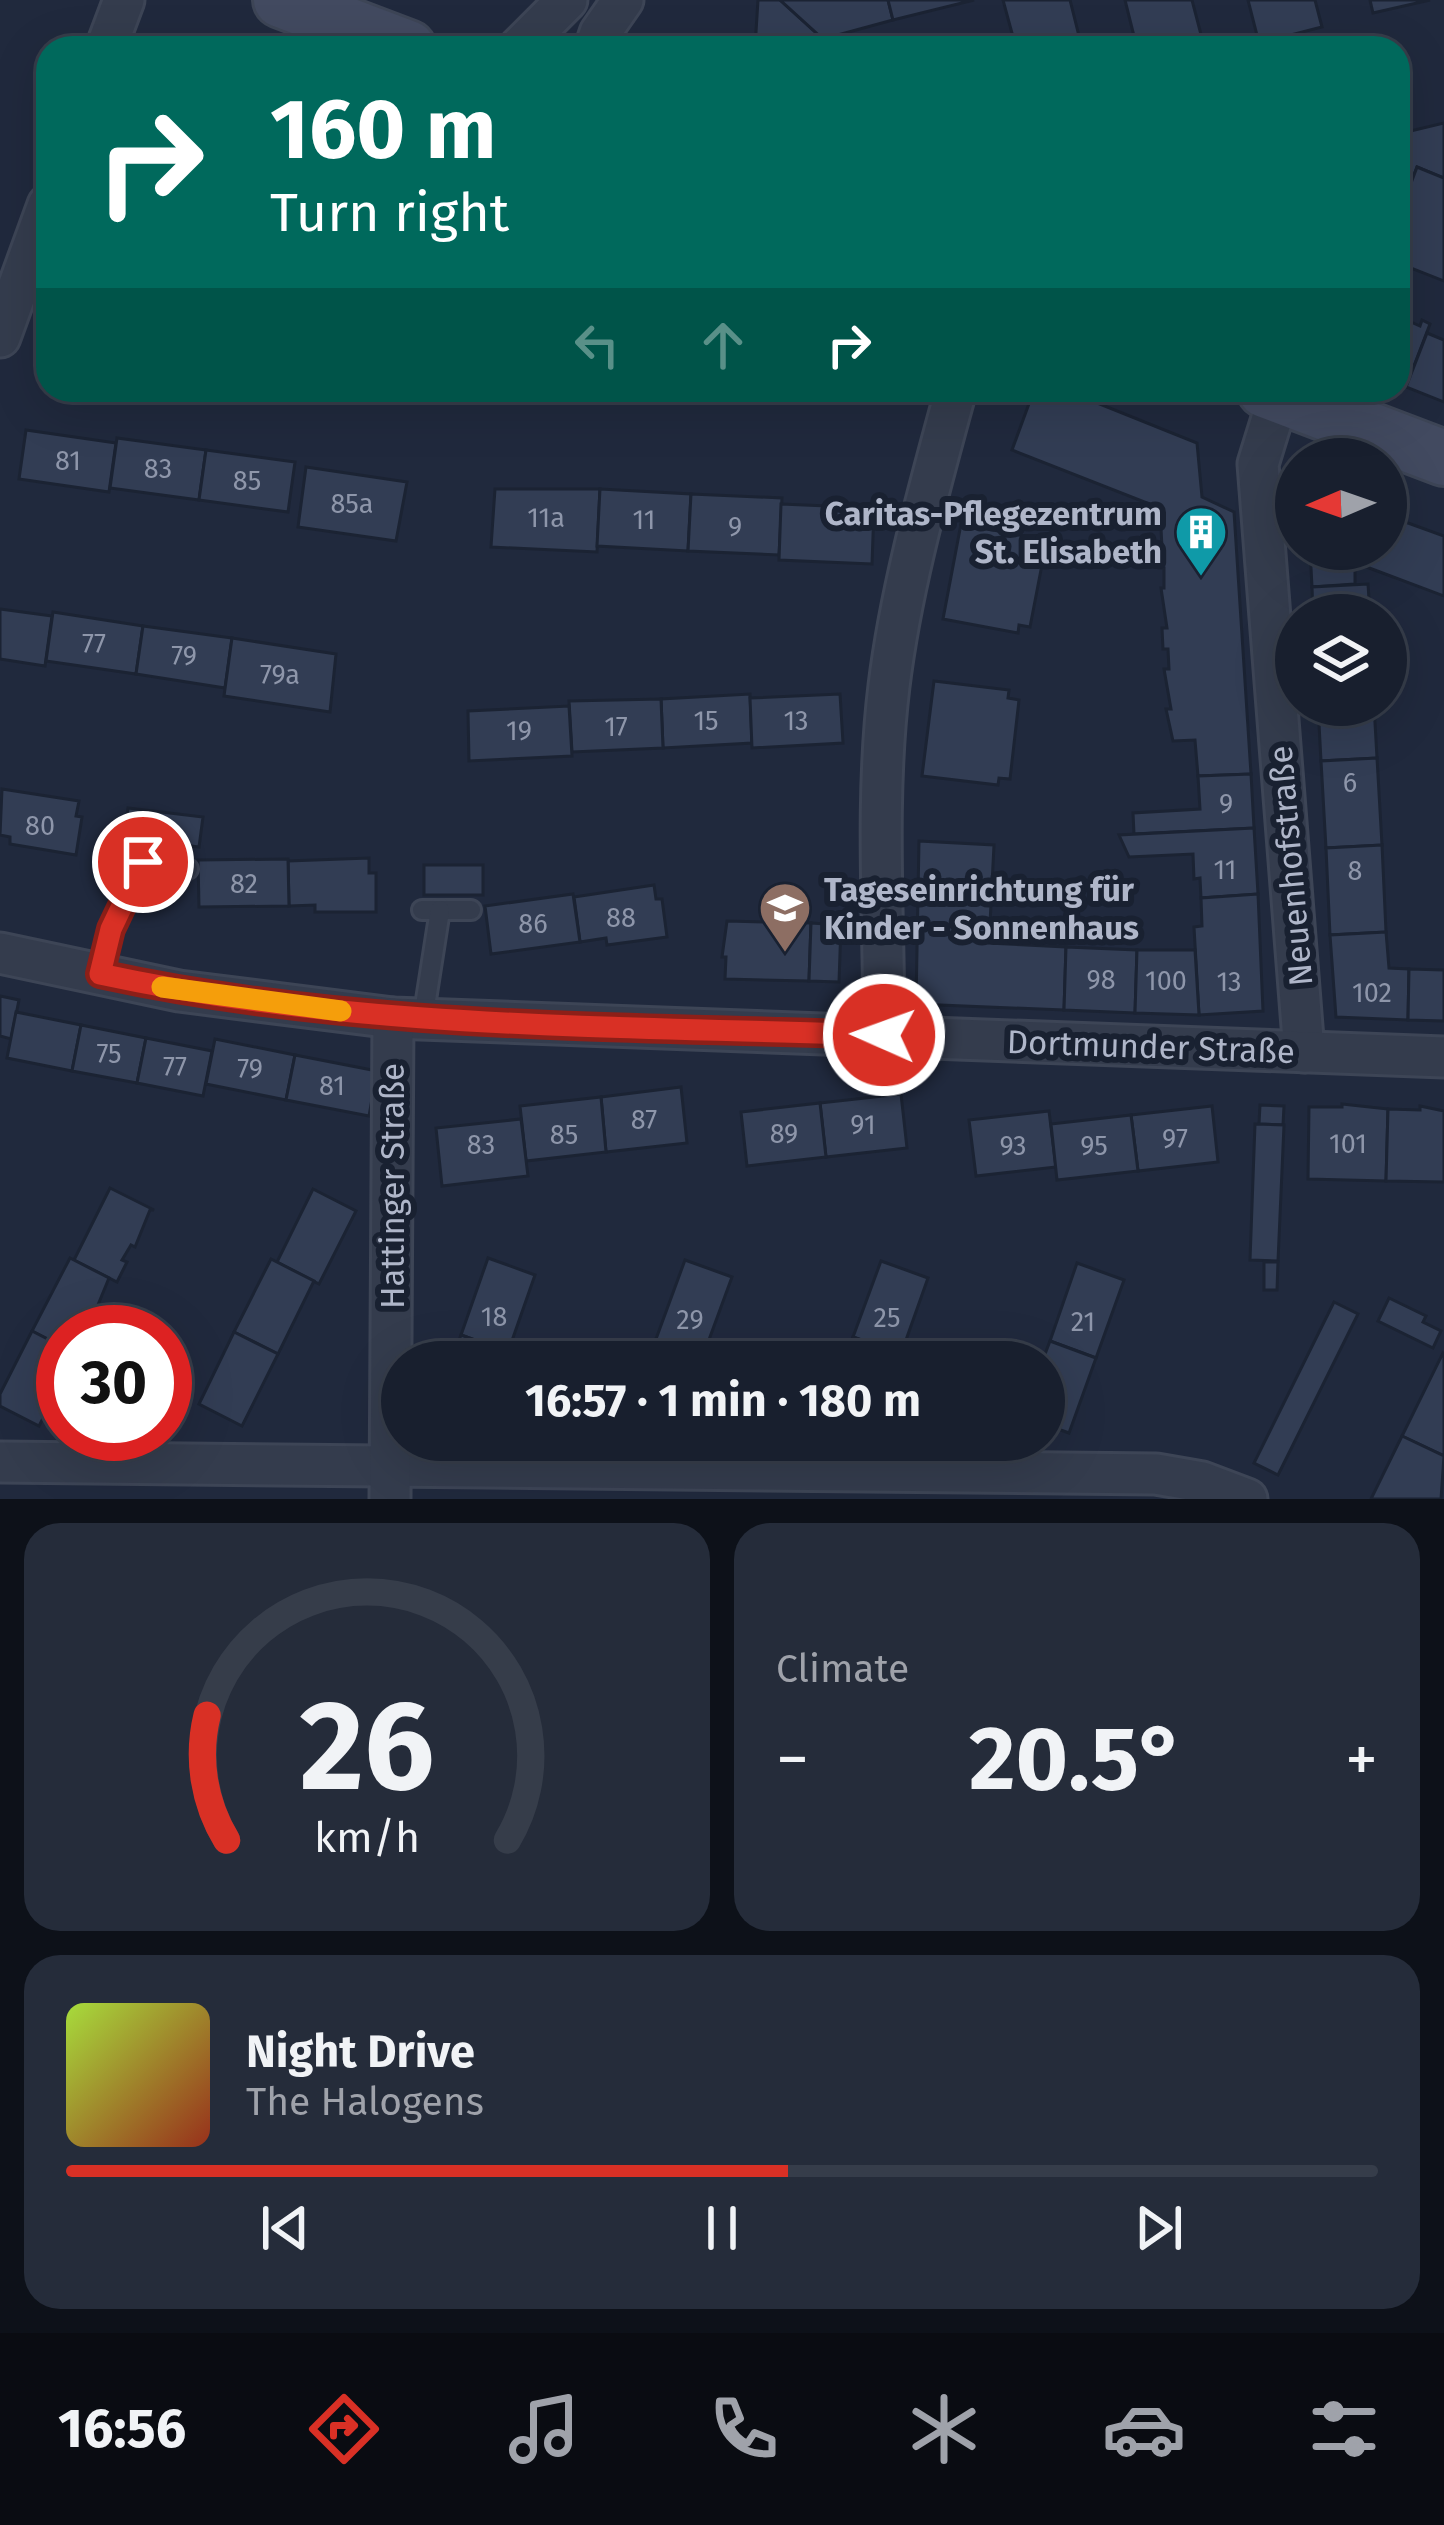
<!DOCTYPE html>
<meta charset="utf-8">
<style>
body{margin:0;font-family:"Fira Sans",sans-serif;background:#252c3a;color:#f1f3f6;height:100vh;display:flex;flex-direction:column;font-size:45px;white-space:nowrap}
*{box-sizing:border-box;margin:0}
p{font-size:39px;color:#9fa2aa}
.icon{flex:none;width:66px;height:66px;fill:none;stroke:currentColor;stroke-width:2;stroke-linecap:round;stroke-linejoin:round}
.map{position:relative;height:1499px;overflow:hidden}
.side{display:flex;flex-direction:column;gap:24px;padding:24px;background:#0d1119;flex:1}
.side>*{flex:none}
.banner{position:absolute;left:36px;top:36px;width:1374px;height:366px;border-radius:36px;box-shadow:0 12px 48px #0002,0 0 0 3px #363d4a;background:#00695c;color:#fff;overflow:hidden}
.needle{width:78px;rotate:268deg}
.buttons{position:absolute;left:1275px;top:438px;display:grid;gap:24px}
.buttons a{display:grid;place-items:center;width:132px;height:132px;border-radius:50%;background:#181f2e;box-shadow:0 12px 48px #0002,0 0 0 3px #363d4a;font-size:60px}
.speed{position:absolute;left:36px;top:1305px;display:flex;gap:24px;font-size:60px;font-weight:700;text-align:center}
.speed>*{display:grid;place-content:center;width:156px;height:156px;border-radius:50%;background:#181f2e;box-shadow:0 12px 48px #0002,0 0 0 3px #363d4a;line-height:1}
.speed .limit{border:18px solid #d22;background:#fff;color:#111}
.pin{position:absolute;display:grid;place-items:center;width:102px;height:102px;color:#fff;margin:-51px;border:6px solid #fff;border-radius:50%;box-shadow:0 3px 12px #0007}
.me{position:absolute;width:132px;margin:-66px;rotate:272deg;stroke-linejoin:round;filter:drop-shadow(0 0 9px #0008)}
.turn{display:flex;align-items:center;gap:42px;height:252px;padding:0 36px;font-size:54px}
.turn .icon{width:156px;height:156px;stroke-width:2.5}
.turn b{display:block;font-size:84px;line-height:102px}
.lanes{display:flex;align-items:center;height:114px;padding:0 36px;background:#0003;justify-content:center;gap:60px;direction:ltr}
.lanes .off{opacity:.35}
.big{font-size:90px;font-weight:700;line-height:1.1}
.side .card{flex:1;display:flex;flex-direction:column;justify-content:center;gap:18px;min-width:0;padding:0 42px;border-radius:36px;background:#252c3a}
.side .dial{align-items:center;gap:0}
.dial svg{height:312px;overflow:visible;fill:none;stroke:#363d4a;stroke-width:7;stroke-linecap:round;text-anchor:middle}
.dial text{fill:#f1f3f6;stroke:none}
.song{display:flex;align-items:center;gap:36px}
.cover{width:144px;height:144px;border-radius:18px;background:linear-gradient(135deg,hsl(80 70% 55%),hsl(10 70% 35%))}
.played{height:12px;border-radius:6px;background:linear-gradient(90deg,#d93025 55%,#363d4a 55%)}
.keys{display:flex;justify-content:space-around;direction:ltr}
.heat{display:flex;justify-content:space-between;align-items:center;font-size:66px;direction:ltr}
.side .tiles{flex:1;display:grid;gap:24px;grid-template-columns:1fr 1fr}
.card:last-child{grid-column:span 2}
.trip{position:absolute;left:381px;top:1341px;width:684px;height:120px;border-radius:60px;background:#181f2e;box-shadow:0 12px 48px #0002,0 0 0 3px #363d4a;font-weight:700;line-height:120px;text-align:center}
.tabs{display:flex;height:192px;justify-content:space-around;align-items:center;background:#0a0c12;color:#9fa2aa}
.tabs .icon{width:84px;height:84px}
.tabs .current{color:#d93025}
.tabs b{font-size:54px;color:#f1f3f6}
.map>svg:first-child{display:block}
.building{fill:#323d54;stroke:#1b2333;stroke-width:3}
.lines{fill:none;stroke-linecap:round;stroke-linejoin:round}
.lane-casing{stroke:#3d4556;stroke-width:24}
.street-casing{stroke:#3d4556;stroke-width:45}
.secondary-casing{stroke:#3d4556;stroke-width:60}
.lane{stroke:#343c4d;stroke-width:18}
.street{stroke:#343c4d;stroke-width:39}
.secondary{stroke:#424a60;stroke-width:54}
.route-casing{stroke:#8d1f18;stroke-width:30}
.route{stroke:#d93025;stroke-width:21}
.slow{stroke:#f59e0b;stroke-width:21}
.labels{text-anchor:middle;stroke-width:12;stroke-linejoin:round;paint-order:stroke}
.number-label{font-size:27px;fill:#8e96aa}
.poi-label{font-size:33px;font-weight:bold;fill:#afb6c9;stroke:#192131;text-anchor:end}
.street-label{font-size:33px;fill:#afb6c9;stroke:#192131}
</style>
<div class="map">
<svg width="1444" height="1499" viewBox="0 0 1444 1499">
<rect width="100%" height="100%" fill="#20293d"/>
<g class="building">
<polygon points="758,0 780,0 823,39 822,48 755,48"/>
<polygon points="780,0 888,0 893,20 823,39"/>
<polygon points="888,0 974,0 893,20"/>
<polygon points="1003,0 1070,0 1082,48 1016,48"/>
<polygon points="1125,0 1192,0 1204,46 1137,48"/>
<polygon points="1248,0 1315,0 1322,27 1259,43"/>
<polygon points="1370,0 1430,0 1373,13"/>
<polygon points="1444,123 1444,178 1417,167 1398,218 1398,134"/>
<polygon points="1417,167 1444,178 1444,281 1398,263 1398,218"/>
<polygon points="1402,318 1420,326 1422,320 1430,324 1406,387 1398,384 1398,323"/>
<polygon points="1427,333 1444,340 1444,402 1406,387"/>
<polygon points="1034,390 1065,390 1197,443 1202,497 1234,512 1251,774 1198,776 1195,740 1173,741 1166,709 1171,709 1164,669 1169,669 1168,649 1163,649 1162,628 1167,628 1161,588 1164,588 1164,568 1159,568 1158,548 1162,548 1160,508 1012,450"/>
<polygon points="26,430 116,443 109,492 19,479"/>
<polygon points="117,438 206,450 199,500 110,488"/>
<polygon points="206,450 295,462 288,512 199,500"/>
<polygon points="306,467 407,482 396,541 298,527"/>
<polygon points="495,489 600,489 597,552 491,547"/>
<polygon points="600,489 691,494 688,551 597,546"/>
<polygon points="691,494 782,498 779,555 688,551"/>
<polygon points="781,504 874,508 872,564 779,560"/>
<polygon points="1386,515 1444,536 1444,596 1364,566 1370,549 1386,549"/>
<polygon points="961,524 1035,538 1034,547 1045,549 1030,627 1019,625 1018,633 943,619"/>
<polygon points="1310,549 1370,549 1364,566 1355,562 1355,584 1312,587"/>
<polygon points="1368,584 1370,615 1313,615 1312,587"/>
<polygon points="0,609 52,616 45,666 0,659"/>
<polygon points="53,612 143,626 136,674 46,661"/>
<polygon points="143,626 232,638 225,688 136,674"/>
<polygon points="232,638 336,654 330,712 224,696"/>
<polygon points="934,681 1009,690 1008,698 1019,700 1010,779 999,778 998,785 922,776"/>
<polygon points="750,694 752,743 663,748 661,699"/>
<polygon points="840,694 843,743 752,748 750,698"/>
<polygon points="661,699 663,748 572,752 569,701"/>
<polygon points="1318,705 1374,705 1377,758 1321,761"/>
<polygon points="569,706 572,756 469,761 468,711"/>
<polygon points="1377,758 1382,845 1326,848 1321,761"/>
<polygon points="1251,774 1254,828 1134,834 1133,813 1200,809 1198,776"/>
<polygon points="2,789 79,801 76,816 82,817 76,855 10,844 10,837 0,835"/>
<polygon points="128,808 203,817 199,847 124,838"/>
<polygon points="1254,828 1258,894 1201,898 1200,878 1194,879 1193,854 1129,857 1119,835"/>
<polygon points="919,841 994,845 989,943 1066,947 1064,1010 916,1004"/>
<polygon points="1382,845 1386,932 1330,935 1326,848"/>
<polygon points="369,858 369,873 376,873 376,912 315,912 315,905 289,906 288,861"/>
<polygon points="288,859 289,906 199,907 198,860"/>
<rect x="424" y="865" width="59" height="30"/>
<polygon points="654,885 656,899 662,899 667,937 607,945 606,938 580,942 574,897"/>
<polygon points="573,894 580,942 491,954 485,906"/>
<polygon points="1258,894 1263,1011 1199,1015 1194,927 1202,926 1201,898"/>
<polygon points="727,921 811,923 809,981 725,979 726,957 722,957"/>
<polygon points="811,923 841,925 839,982 809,981"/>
<polygon points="1386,932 1389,968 1409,969 1408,1020 1336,1017 1330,935"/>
<polygon points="1066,947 1137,950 1135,1013 1064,1010"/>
<polygon points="1137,950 1195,950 1199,1015 1135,1013"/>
<polygon points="1409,969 1444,970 1444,1021 1408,1020"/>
<polygon points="0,996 19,1000 11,1039 0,1036"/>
<polygon points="16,1012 81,1025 72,1071 7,1058"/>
<polygon points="81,1025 146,1038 137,1083 72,1071"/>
<polygon points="146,1038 212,1051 203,1096 137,1083"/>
<polygon points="215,1039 295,1055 286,1100 206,1084"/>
<polygon points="295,1055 377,1071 369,1116 286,1100"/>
<polygon points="681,1087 687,1143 606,1152 601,1097"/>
<polygon points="901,1094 907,1148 826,1157 820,1103"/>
<polygon points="601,1097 606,1152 526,1161 520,1106"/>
<polygon points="820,1103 826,1157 747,1166 741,1112"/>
<polygon points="1342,1104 1388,1109 1386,1181 1308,1179 1309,1107 1342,1107"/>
<polygon points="1260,1105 1284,1106 1283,1125 1259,1124"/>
<polygon points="1212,1106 1218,1162 1138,1171 1131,1115"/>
<polygon points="1420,1106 1444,1111 1444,1182 1386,1181 1388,1109 1420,1110"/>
<polygon points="1049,1111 1056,1167 976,1176 969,1120"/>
<polygon points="1131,1115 1138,1171 1057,1180 1051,1124"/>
<polygon points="521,1119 528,1176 442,1186 436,1128"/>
<polygon points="1255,1124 1284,1125 1278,1261 1250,1260"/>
<polygon points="110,1188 154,1210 150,1210 135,1247 131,1245 122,1260 127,1262 117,1282 74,1260"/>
<polygon points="313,1189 356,1211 319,1284 277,1262"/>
<polygon points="70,1258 109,1278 93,1317 89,1314 82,1330 86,1332 63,1332 63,1347 32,1331"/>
<polygon points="488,1258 535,1275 508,1352 461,1335"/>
<polygon points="271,1259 314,1281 278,1354 234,1332"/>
<polygon points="685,1260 732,1277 703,1356 656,1339"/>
<polygon points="881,1261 928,1278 901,1354 853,1337"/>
<polygon points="1264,1262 1278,1262 1277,1290 1264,1290"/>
<polygon points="1077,1263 1124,1280 1096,1358 1050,1341"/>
<polygon points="1389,1298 1426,1316 1423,1322 1441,1331 1433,1348 1378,1321"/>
<polygon points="1334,1302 1358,1314 1278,1475 1254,1463"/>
<polygon points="32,1331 63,1347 63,1379 45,1403 50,1405 39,1426 0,1406 0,1394"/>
<polygon points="234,1332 278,1354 242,1426 199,1404"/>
<polygon points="461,1335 508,1352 504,1362 451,1362"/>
<polygon points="853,1337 901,1354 898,1362 845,1362"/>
<polygon points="656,1339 703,1356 701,1362 648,1362"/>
<polygon points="1050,1341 1096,1358 1069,1433 1044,1424 1042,1362"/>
<polygon points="1443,1353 1444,1354 1444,1456 1402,1436"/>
<polygon points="1402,1436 1444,1456 1441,1499 1371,1499"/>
</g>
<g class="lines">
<g class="lane-casing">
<g id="lane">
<polyline points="123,858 188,869"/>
<polyline points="422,910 471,910"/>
<polyline points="100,974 111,929 144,862"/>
<polyline points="423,1019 440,910"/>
</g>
</g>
<g class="street-casing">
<g id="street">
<polyline points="106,48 124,0"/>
<polyline points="519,48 567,0"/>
<polyline points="595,48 600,33 623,0"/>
<polyline points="0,337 48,205"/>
<polyline points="1279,396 1258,464 1304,1052"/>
<polyline points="0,953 179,991 393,1018 1444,1057"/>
<path d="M884,1035C884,920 875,800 889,686C901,587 930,486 956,390"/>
<polyline points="0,1462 1156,1474 1202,1482 1247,1499"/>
<polyline points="390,1499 393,1018"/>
</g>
</g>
<g class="secondary-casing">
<g id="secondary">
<polyline points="281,0 408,48"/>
<polyline points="1265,390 1444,458"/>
</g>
</g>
<use href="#lane" class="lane"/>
<use href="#street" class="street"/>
<use href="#secondary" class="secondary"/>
</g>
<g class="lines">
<g class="route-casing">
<path id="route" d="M143,862L111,929L100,974C357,1030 622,1026 884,1035"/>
</g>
<use href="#route" class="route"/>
<polyline class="slow" points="162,987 341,1011"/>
</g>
<defs>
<g id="building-pin" transform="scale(2.7)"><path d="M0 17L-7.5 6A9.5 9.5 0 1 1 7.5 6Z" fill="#0f9aa8" stroke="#192131"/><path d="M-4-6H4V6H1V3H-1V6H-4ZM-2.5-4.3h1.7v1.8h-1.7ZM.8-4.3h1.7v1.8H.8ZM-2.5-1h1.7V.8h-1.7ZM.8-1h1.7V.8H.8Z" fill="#fff"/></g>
<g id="school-pin" transform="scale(2.7)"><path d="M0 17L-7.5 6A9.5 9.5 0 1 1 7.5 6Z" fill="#8d6e63" stroke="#192131"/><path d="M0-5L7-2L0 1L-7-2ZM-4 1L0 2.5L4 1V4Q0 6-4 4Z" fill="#fff"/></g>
</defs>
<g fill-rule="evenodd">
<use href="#building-pin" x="1201" y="532"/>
<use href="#school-pin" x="785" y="908"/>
</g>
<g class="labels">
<g class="number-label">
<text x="68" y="470">81</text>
<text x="158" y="478">83</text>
<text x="247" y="490">85</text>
<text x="352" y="513">85a</text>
<text x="546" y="527">11a</text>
<text x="644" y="529">11</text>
<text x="735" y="536">9</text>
<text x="94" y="653">77</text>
<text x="184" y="665">79</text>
<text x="280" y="684">79a</text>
<text x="706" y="730">15</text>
<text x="796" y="730">13</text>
<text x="616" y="736">17</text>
<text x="519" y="740">19</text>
<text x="1350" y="792">6</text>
<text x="1226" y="813">9</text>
<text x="40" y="835">80</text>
<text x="1225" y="879">11</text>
<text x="1355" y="880">8</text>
<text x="244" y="893">82</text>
<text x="621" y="927">88</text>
<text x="533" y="933">86</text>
<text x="1101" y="989">98</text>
<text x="1166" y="990">100</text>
<text x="1229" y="991">13</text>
<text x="1372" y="1002">102</text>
<text x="109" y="1063">75</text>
<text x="175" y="1076">77</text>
<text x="250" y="1078">79</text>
<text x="332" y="1095">81</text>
<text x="644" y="1129">87</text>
<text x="863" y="1134">91</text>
<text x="784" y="1143">89</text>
<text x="564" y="1144">85</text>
<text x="1175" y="1148">97</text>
<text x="1348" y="1153">101</text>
<text x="481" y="1154">83</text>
<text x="1013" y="1155">93</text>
<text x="1094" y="1155">95</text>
<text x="494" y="1326">18</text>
<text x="887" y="1327">25</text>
<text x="690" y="1329">29</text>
<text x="1083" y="1331">21</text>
</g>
<g class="poi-label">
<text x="1162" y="525">Caritas-Pflegezentrum<tspan x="1162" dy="38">St. Elisabeth</tspan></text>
<text x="824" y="901" text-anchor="start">Tageseinrichtung für<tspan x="824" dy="38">Kinder - Sonnenhaus</tspan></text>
</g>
<g class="street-label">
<text transform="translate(1290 866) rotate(-95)" y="12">Neuenhofstraße</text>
<text transform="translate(1151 1046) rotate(2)" y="12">Dortmunder Straße</text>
<text transform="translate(392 1186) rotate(-90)" y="12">Hattinger Straße</text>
</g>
</g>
</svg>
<div class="buttons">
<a><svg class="needle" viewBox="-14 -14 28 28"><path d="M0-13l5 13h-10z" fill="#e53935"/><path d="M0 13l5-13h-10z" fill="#9fa2aa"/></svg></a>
<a><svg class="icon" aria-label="layers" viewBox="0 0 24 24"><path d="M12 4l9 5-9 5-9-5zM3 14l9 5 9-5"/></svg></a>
</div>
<div class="speed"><div class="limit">30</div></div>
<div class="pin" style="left:143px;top:862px;background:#d93025"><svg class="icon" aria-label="arrive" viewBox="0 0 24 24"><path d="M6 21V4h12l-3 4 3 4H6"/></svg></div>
<svg class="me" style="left:884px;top:1035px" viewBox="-20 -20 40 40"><circle r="17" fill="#d93025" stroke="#fff" stroke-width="3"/><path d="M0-11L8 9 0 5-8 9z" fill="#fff"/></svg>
<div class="trip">16:57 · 1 min · 180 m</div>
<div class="banner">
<div class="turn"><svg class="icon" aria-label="right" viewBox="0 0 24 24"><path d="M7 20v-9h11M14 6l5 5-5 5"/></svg><div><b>160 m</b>Turn right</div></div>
<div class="lanes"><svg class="icon off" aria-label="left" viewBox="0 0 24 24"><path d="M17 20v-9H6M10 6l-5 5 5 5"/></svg><svg class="icon off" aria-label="ahead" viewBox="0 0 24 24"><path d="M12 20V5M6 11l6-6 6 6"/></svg><svg class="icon" aria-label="right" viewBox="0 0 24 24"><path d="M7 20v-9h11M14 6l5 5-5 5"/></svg></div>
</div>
</div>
<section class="side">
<div class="tiles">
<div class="card dial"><svg viewBox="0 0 100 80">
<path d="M14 69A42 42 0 1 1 86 69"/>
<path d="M14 69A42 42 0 0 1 9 37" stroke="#d93025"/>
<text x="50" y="56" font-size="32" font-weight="700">26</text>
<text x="50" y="72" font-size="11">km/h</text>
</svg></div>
<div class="card"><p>Climate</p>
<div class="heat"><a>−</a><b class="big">20.5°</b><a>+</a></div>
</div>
<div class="card">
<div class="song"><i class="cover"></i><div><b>Night Drive</b><p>The Halogens</p></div></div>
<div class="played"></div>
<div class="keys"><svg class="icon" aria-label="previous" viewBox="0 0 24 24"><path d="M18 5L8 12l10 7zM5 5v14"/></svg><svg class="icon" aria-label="pause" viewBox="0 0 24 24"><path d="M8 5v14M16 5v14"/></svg><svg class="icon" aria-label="next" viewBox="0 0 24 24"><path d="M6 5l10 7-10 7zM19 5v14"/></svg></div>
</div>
</div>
</section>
<nav class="tabs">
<b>16:56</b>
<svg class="icon current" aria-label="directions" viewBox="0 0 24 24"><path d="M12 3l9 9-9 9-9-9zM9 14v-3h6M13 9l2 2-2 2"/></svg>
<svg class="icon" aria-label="music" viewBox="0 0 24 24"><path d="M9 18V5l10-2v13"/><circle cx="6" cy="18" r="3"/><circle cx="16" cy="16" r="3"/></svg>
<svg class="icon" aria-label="phone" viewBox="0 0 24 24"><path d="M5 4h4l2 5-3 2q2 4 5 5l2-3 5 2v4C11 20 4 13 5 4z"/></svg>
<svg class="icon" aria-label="climate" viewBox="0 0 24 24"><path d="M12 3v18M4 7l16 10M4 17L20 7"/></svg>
<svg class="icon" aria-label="car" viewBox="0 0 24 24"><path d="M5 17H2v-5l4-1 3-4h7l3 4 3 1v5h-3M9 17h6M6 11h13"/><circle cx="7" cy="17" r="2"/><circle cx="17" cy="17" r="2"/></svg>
<svg class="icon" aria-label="filters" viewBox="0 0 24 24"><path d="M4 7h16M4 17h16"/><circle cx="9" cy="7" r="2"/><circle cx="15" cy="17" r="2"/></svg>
</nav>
